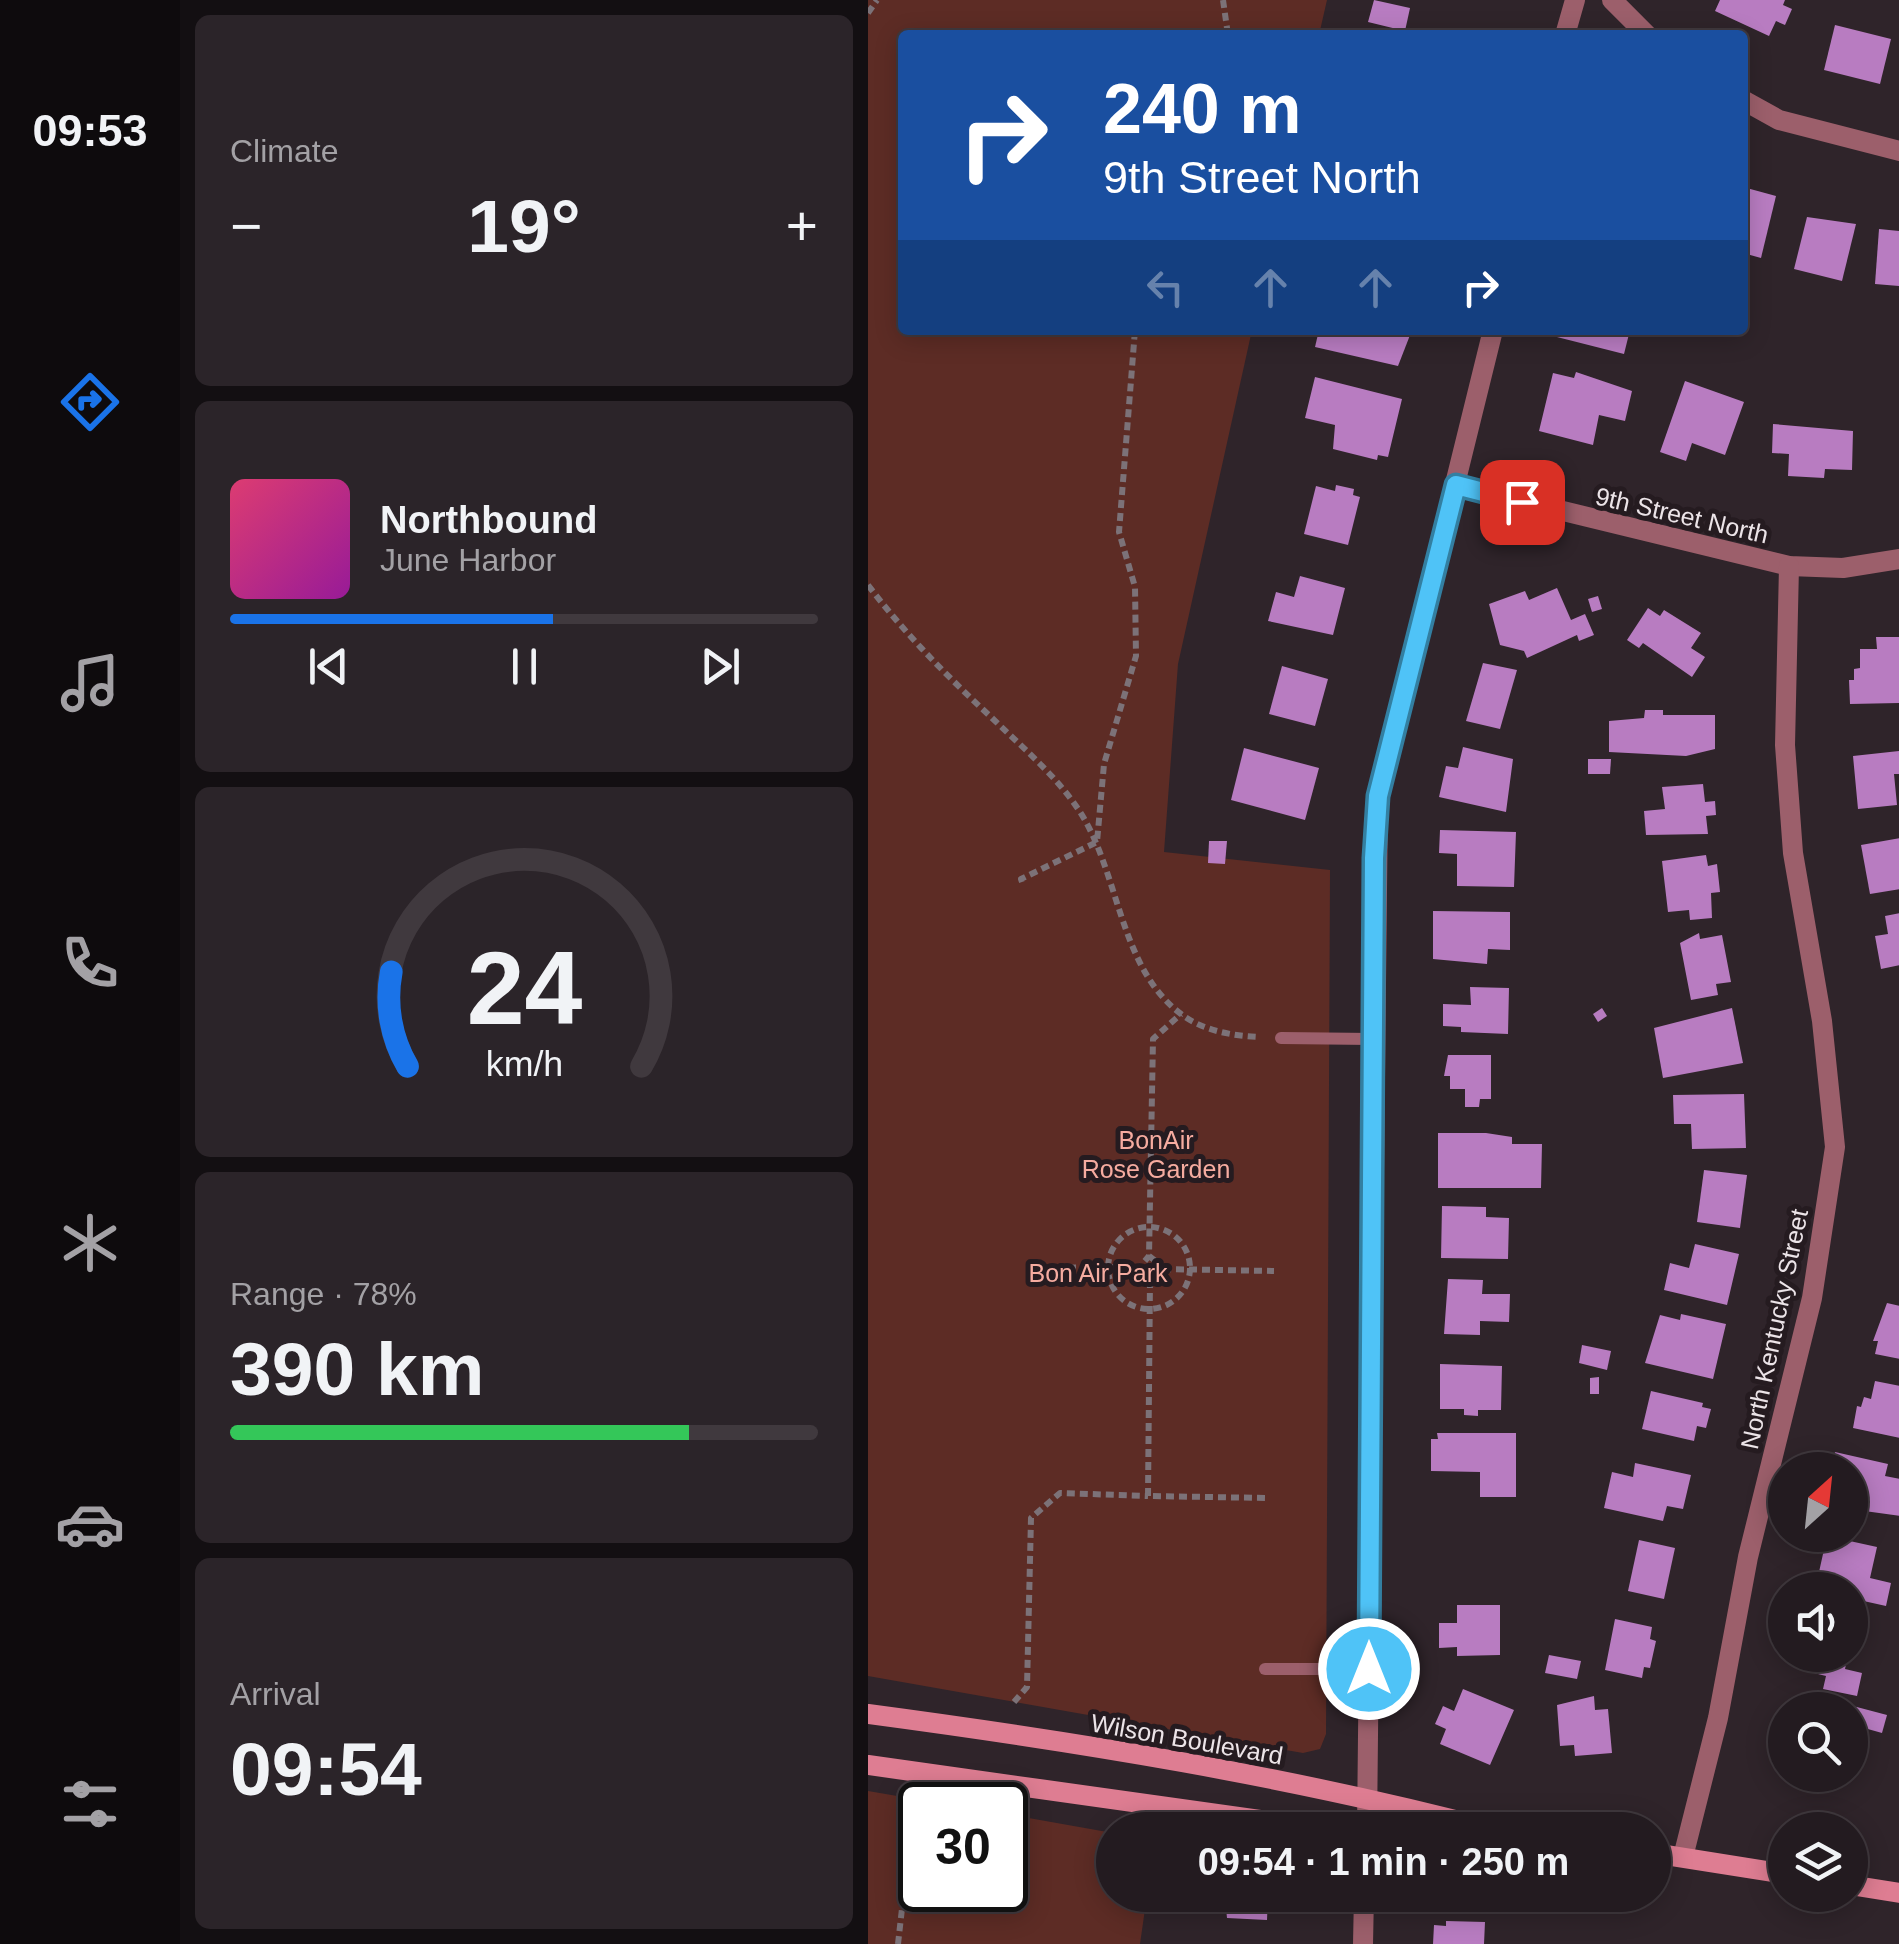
<!DOCTYPE html>
<meta charset="utf-8">
<style>
body{margin:0;font-family:Helvetica,sans-serif;background:#2b2429;color:#f1f3f6;height:100vh;display:flex;flex-direction:column;font-size:38px;white-space:nowrap}
*{box-sizing:border-box;margin:0}
p{font-size:32px;color:#a3a1a5}
.icon{flex:none;width:55px;height:55px;fill:none;stroke:currentColor;stroke-width:2;stroke-linecap:round;stroke-linejoin:round}
.map{position:relative;flex:1;overflow:hidden}
.side{display:flex;flex-direction:column;gap:15px;padding:15px;background:#130f12;width:688px}
.side>*{flex:none}
.hud{position:absolute;left:30px;top:30px;width:850px;height:305px;border-radius:10px;box-shadow:0 5px 25px #0003,0 0 0 2px #40393e;background:#1a4fa0;color:#fff;overflow:hidden}
.needle{width:65px;rotate:27deg}
.fabs{position:absolute;left:900px;top:1452px;display:grid;gap:20px}
.fabs a{display:grid;place-items:center;width:100px;height:100px;border-radius:50%;background:#231b20;box-shadow:0 5px 25px #0003,0 0 0 2px #40393e;font-size:50px}
.speed{position:absolute;left:30px;top:1782px;display:flex;gap:20px;font-size:50px;font-weight:700;text-align:center}
.speed>*{display:grid;place-content:center;width:130px;height:130px;border-radius:50%;background:#231b20;box-shadow:0 5px 25px #0003,0 0 0 2px #40393e;line-height:1}
.speed .limit{border:5px solid #111;border-radius:15px;background:#fff;color:#111}
.pin{position:absolute;display:grid;place-items:center;width:85px;height:85px;color:#fff;margin:-42px;border-radius:20px;box-shadow:0 5px 15px #0006}
.me{position:absolute;width:110px;margin:-55px;rotate:0deg;stroke-linejoin:round;filter:drop-shadow(0 0 8px #0008)}
.turn{display:flex;align-items:center;gap:35px;height:210px;padding:0 40px;font-size:45px}
.turn .icon{width:130px;height:130px;stroke-width:2.5}
.turn b{display:block;font-size:70px;line-height:85px}
.lanes{display:flex;align-items:center;height:95px;padding:0 40px;background:#0003;justify-content:center;gap:50px;direction:ltr}
.lanes .off{opacity:.35}
.big{font-size:75px;font-weight:800;line-height:1.1}
.side .widget{flex:1;display:flex;flex-direction:column;justify-content:center;gap:15px;min-width:0;padding:0 35px;border-radius:15px;background:#2b2429}
.side .dial{align-items:center;gap:0}
.dial svg{height:260px;overflow:visible;fill:none;stroke:#40393e;stroke-width:7;stroke-linecap:round;text-anchor:middle}
.dial text{fill:#f1f3f6;stroke:none}
.song{display:flex;align-items:center;gap:30px}
.cover{width:120px;height:120px;border-radius:15px;background:linear-gradient(135deg,hsl(340 70% 55%),hsl(300 70% 35%))}
.played{height:10px;border-radius:5px;background:linear-gradient(90deg,#1a73e8 55%,#40393e 55%)}
.keys{display:flex;justify-content:space-around;direction:ltr}
.heat{display:flex;justify-content:space-between;align-items:center;font-size:55px;direction:ltr}
.charge{height:15px;border-radius:8px;background:linear-gradient(90deg,#34c759 78%,#40393e 0)}
.trip{position:absolute;left:228px;top:1812px;width:575px;height:100px;border-radius:50px;background:#231b20;box-shadow:0 5px 25px #0003,0 0 0 2px #40393e;font-weight:800;line-height:100px;text-align:center}
main{display:flex;flex:1;min-height:0}
.tabs{display:flex;flex-direction:column;width:180px;justify-content:space-around;align-items:center;background:#0e0b0d;color:#a3a1a5}
.tabs .icon{width:70px;height:70px}
.tabs .on{color:#1a73e8}
.tabs b{font-size:45px;color:#f1f3f6}
.map>svg:first-child{display:block}
.green{fill:#5d2c25}
.building{fill:#b87cc1}
.lines{fill:none;stroke-linecap:round;stroke-linejoin:round}
.path{stroke:#7c7278;stroke-width:6;stroke-dasharray:8 5;stroke-linecap:butt}
.service{stroke:#9c5f6b;stroke-width:12}
.minor{stroke:#9c5f6b;stroke-width:20}
.secondary{stroke:#de7d92;stroke-width:20}
.route-casing{stroke:#337fa1;stroke-width:25}
.route{stroke:#4fc3f7;stroke-width:18}
.labels{text-anchor:middle;stroke-width:10;stroke-linejoin:round;paint-order:stroke}
.street-label{font-size:25px;fill:#ece4e8;stroke:#251b20}
.park-label{font-size:25px;fill:#f6aca0;stroke:#251b20}
</style>
<main>
<nav class="tabs">
<b>09:53</b>
<svg class="icon on" aria-label="directions" viewBox="0 0 24 24"><path d="M12 3l9 9-9 9-9-9zM9 14v-3h6M13 9l2 2-2 2"/></svg>
<svg class="icon" aria-label="music" viewBox="0 0 24 24"><path d="M9 18V5l10-2v13"/><circle cx="6" cy="18" r="3"/><circle cx="16" cy="16" r="3"/></svg>
<svg class="icon" aria-label="phone" viewBox="0 0 24 24"><path d="M5 4h4l2 5-3 2q2 4 5 5l2-3 5 2v4C11 20 4 13 5 4z"/></svg>
<svg class="icon" aria-label="climate" viewBox="0 0 24 24"><path d="M12 3v18M4 7l16 10M4 17L20 7"/></svg>
<svg class="icon" aria-label="car" viewBox="0 0 24 24"><path d="M5 17H2v-5l4-1 3-4h7l3 4 3 1v5h-3M9 17h6M6 11h13"/><circle cx="7" cy="17" r="2"/><circle cx="17" cy="17" r="2"/></svg>
<svg class="icon" aria-label="filters" viewBox="0 0 24 24"><path d="M4 7h16M4 17h16"/><circle cx="9" cy="7" r="2"/><circle cx="15" cy="17" r="2"/></svg>
</nav>
<section class="side">
<div class="widget"><p>Climate</p>
<div class="heat"><a>−</a><b class="big">19°</b><a>+</a></div>
</div>
<div class="widget">
<div class="song"><i class="cover"></i><div><b>Northbound</b><p>June Harbor</p></div></div>
<div class="played"></div>
<div class="keys"><svg class="icon" aria-label="previous" viewBox="0 0 24 24"><path d="M18 5L8 12l10 7zM5 5v14"/></svg><svg class="icon" aria-label="pause" viewBox="0 0 24 24"><path d="M8 5v14M16 5v14"/></svg><svg class="icon" aria-label="next" viewBox="0 0 24 24"><path d="M6 5l10 7-10 7zM19 5v14"/></svg></div>
</div>
<div class="widget dial"><svg viewBox="0 0 100 80">
<path d="M14 69A42 42 0 1 1 86 69"/>
<path d="M14 69A42 42 0 0 1 9 40" stroke="#1a73e8"/>
<text x="50" y="56" font-size="32" font-weight="700">24</text>
<text x="50" y="72" font-size="11">km/h</text>
</svg></div>
<div class="widget"><p>Range · 78%</p><b class="big">390 km</b><div class="charge"></div></div>
<div class="widget"><p>Arrival</p><b class="big">09:54</b></div>
</section>
<div class="map">
<svg width="1032" height="1944" viewBox="0 0 1032 1944">
<rect width="100%" height="100%" fill="#2f242a"/>
<g class="green">
<polygon points="0,0 459,0 451,35 35,35 35,330 384,330 310,664 296,852 462,870 458,1734 452,1749 435,1753 0,1676"/>
<polygon points="0,1791 82,1805 52,1805 52,1890 138,1890 138,1814 245,1833 245,1895 279,1895 272,1944 0,1944"/>
</g>
<g class="building">
<polygon points="506,0 542,8 537,31 500,22"/>
<polygon points="852,0 917,0 915,5 924,9 917,25 908,21 901,36 847,11"/>
<polygon points="967,25 1023,39 1012,84 956,70"/>
<polygon points="875,187 908,196 893,258 875,253"/>
<polygon points="939,217 988,224 974,281 926,269"/>
<polygon points="1011,229 1032,231 1031,286 1007,284"/>
<polygon points="451,330 544,330 530,366 447,347"/>
<polygon points="686,330 762,330 756,354 685,336"/>
<polygon points="708,372 764,391 757,421 731,415 725,445 671,431 685,373 706,378"/>
<polygon points="447,377 534,399 520,457 510,455 509,460 465,449 467,425 437,418"/>
<polygon points="817,381 876,402 857,455 824,443 818,461 792,452"/>
<polygon points="905,424 985,431 984,470 957,469 956,478 920,476 921,454 904,453"/>
<polygon points="468,485 486,489 485,495 492,497 480,545 436,534 448,486 467,491"/>
<polygon points="432,576 477,588 465,635 400,621 408,592 426,597"/>
<polygon points="689,588 703,620 717,614 726,635 711,641 709,635 659,658 656,651 632,645 621,604 657,591 661,600"/>
<polygon points="730,596 734,609 724,612 720,599"/>
<polygon points="780,608 792,616 796,610 833,633 823,648 837,657 824,677 775,643 771,648 759,640"/>
<polygon points="1008,637 1032,637 1032,703 982,704 981,680 986,680 986,669 992,668 992,649 1009,649"/>
<polygon points="615,663 649,670 632,729 598,721"/>
<polygon points="414,666 460,679 447,726 401,714"/>
<polygon points="777,710 795,710 795,715 847,715 847,749 818,756 741,752 741,721 776,718"/>
<polygon points="595,747 645,759 638,812 571,797 578,766 590,768"/>
<polygon points="376,748 451,768 437,820 363,800"/>
<polygon points="1032,751 1032,774 1026,774 1029,805 990,809 985,756"/>
<polygon points="720,759 743,759 742,774 720,774"/>
<polygon points="835,784 837,802 847,801 848,815 838,816 840,834 778,835 776,811 797,809 794,787"/>
<polygon points="572,830 648,832 646,887 589,886 589,854 571,853"/>
<polygon points="1032,838 1032,889 1002,894 993,845"/>
<polygon points="341,841 359,841 357,864 340,863"/>
<polygon points="838,855 840,866 849,864 852,892 843,893 844,918 822,920 821,910 800,912 794,861"/>
<polygon points="565,911 642,912 642,950 620,949 619,964 565,959"/>
<polygon points="1032,913 1032,965 1013,969 1007,936 1020,934 1017,916"/>
<polygon points="831,933 832,939 854,935 863,982 848,984 850,995 823,1000 812,943"/>
<polygon points="602,987 641,988 640,1034 593,1032 593,1027 575,1026 575,1004 603,1005"/>
<polygon points="734,1008 739,1016 730,1022 725,1014"/>
<polygon points="864,1008 875,1063 795,1078 786,1028"/>
<polygon points="580,1055 623,1055 623,1099 612,1099 611,1107 597,1107 597,1089 582,1089 582,1076 576,1076"/>
<polygon points="876,1094 878,1148 824,1149 823,1124 806,1124 805,1095"/>
<polygon points="570,1133 618,1133 644,1137 644,1144 674,1144 673,1188 570,1188"/>
<polygon points="836,1170 879,1175 872,1228 829,1222"/>
<polygon points="574,1206 618,1207 618,1217 641,1218 640,1259 573,1258"/>
<polygon points="827,1244 871,1254 859,1305 796,1290 802,1263 821,1268"/>
<polygon points="580,1279 615,1280 614,1294 642,1294 641,1322 612,1321 612,1335 576,1334"/>
<polygon points="1019,1303 1032,1306 1032,1359 1007,1354 1010,1341 1005,1341"/>
<polygon points="813,1314 858,1324 845,1379 777,1363 792,1315 812,1320"/>
<polygon points="714,1345 743,1351 739,1370 711,1363"/>
<polygon points="572,1364 634,1366 633,1410 610,1410 610,1416 596,1415 596,1409 572,1409"/>
<polygon points="731,1377 731,1394 722,1394 722,1378"/>
<polygon points="1007,1381 1032,1386 1032,1438 985,1428 989,1406 993,1407 996,1397 1003,1399"/>
<polygon points="783,1391 835,1403 834,1407 843,1409 838,1428 829,1426 826,1441 774,1429"/>
<polygon points="569,1433 648,1433 648,1497 612,1497 612,1472 563,1471 563,1439 570,1439"/>
<polygon points="967,1452 1020,1464 1017,1476 1032,1479 1032,1516 982,1509 982,1470 963,1470"/>
<polygon points="767,1463 823,1475 815,1509 799,1506 795,1521 736,1508 744,1472 765,1477"/>
<polygon points="959,1536 1009,1547 1002,1578 1023,1583 1018,1606 982,1598 982,1590 947,1590"/>
<polygon points="771,1540 807,1548 796,1599 760,1591"/>
<polygon points="589,1605 632,1605 632,1655 589,1656 589,1647 571,1648 571,1623 589,1623"/>
<polygon points="747,1619 784,1627 782,1639 788,1641 782,1668 776,1667 774,1678 737,1670"/>
<polygon points="681,1655 713,1661 709,1679 677,1673"/>
<polygon points="937,1655 980,1655 977,1669 994,1673 989,1696 955,1689 958,1676 934,1670"/>
<polygon points="595,1689 646,1710 622,1765 572,1744 578,1729 567,1724 575,1706 586,1711"/>
<polygon points="726,1696 727,1710 740,1709 744,1753 707,1756 706,1745 692,1746 689,1705"/>
<polygon points="985,1706 1019,1715 1014,1733 982,1724"/>
<polygon points="929,1775 966,1775 966,1782 929,1780"/>
<polygon points="350,1895 400,1895 399,1920 359,1918 358,1908 349,1908"/>
<polygon points="578,1921 617,1922 616,1944 565,1944 566,1925 578,1926"/>
</g>
<g class="lines">
<g class="path">
<polyline points="355,0 360,35"/>
<polyline points="0,13 9,0"/>
<path d="M0,585C37,634 79,676 124,718C153,746 185,773 208,806C252,868 249,966 313,1014C335,1031 366,1036 392,1037"/>
<polyline points="154,882 153,879 229,842 236,764 268,656 267,587 251,532 267,330"/>
<circle cx="281" cy="1268" r="41"/>
<polyline points="281,1256 294,1266 292,1275 284,1280 274,1277 270,1269 281,1256 285,1039 313,1014"/>
<polyline points="161,1268 271,1267"/>
<polyline points="295,1269 406,1271"/>
<polyline points="282,1280 280,1496 400,1498"/>
<polyline points="146,1702 159,1687 163,1518 192,1493 280,1496"/>
<polyline points="30,1944 37,1882 52,1863"/>
</g>
<g class="service">
<polyline points="413,1038 504,1039"/>
<polyline points="397,1669 501,1669"/>
</g>
<g class="minor">
<polyline points="744,0 779,35"/>
<polyline points="697,35 707,0"/>
<polyline points="875,100 911,120 1032,151"/>
<polyline points="588,485 921,566 975,568 1032,559"/>
<polyline points="499,1830 510,796 625,330"/>
<polyline points="815,1857 850,1718 880,1557 944,1298 967,1147 954,1021 925,853 917,745 921,566"/>
<polyline points="495,1944 496,1895"/>
</g>
<g class="secondary">
<path d="M0,1714C210,1742 421,1776 626,1830"/>
<polyline points="0,1765 464,1830"/>
<polyline points="785,1853 918,1874"/>
<polyline points="982,1885 1032,1893"/>
</g>
</g>
<g class="lines">
<g class="route-casing">
<polyline id="route" points="501,1669 506,858 510,796 588,485 654,502"/>
</g>
<use href="#route" class="route"/>
</g>
<g class="labels">
<g class="street-label">
<text transform="translate(814 515) rotate(13)" y="9">9th Street North</text>
<text transform="translate(906 1329) rotate(-78)" y="9">North Kentucky Street</text>
<text transform="translate(319 1739) rotate(10)" y="9">Wilson Boulevard</text>
</g>
<g class="park-label">
<text x="288" y="1149">BonAir<tspan x="288" dy="29">Rose Garden</tspan></text>
<text x="230" y="1282">Bon Air Park</text>
</g>
</g>
</svg>
<div class="fabs">
<a><svg class="needle" viewBox="-14 -14 28 28"><path d="M0-13l5 13h-10z" fill="#e53935"/><path d="M0 13l5-13h-10z" fill="#a3a1a5"/></svg></a>
<a><svg class="icon" aria-label="sound" viewBox="0 0 24 24"><path d="M4 9h4l5-4v14l-5-4H4zM17 9q2 3 0 6"/></svg></a>
<a><svg class="icon" aria-label="search" viewBox="0 0 24 24"><circle cx="10" cy="10" r="6"/><path d="M15 15l6 6"/></svg></a>
<a><svg class="icon" aria-label="layers" viewBox="0 0 24 24"><path d="M12 4l9 5-9 5-9-5zM3 14l9 5 9-5"/></svg></a>
</div>
<div class="speed"><div class="limit">30</div></div>
<div class="pin" style="left:654px;top:502px;background:#d93025"><svg class="icon" aria-label="arrive" viewBox="0 0 24 24"><path d="M6 21V4h12l-3 4 3 4H6"/></svg></div>
<svg class="me" style="left:501px;top:1669px" viewBox="-20 -20 40 40"><circle r="17" fill="#4fc3f7" stroke="#fff" stroke-width="3"/><path d="M0-11L8 9 0 5-8 9z" fill="#fff"/></svg>
<div class="trip">09:54 · 1 min · 250 m</div>
<div class="hud">
<div class="turn"><svg class="icon" aria-label="right" viewBox="0 0 24 24"><path d="M7 20v-9h11M14 6l5 5-5 5"/></svg><div><b>240 m</b>9th Street North</div></div>
<div class="lanes"><svg class="icon off" aria-label="left" viewBox="0 0 24 24"><path d="M17 20v-9H6M10 6l-5 5 5 5"/></svg><svg class="icon off" aria-label="ahead" viewBox="0 0 24 24"><path d="M12 20V5M6 11l6-6 6 6"/></svg><svg class="icon off" aria-label="ahead" viewBox="0 0 24 24"><path d="M12 20V5M6 11l6-6 6 6"/></svg><svg class="icon" aria-label="right" viewBox="0 0 24 24"><path d="M7 20v-9h11M14 6l5 5-5 5"/></svg></div>
</div>
</div>
</main>
